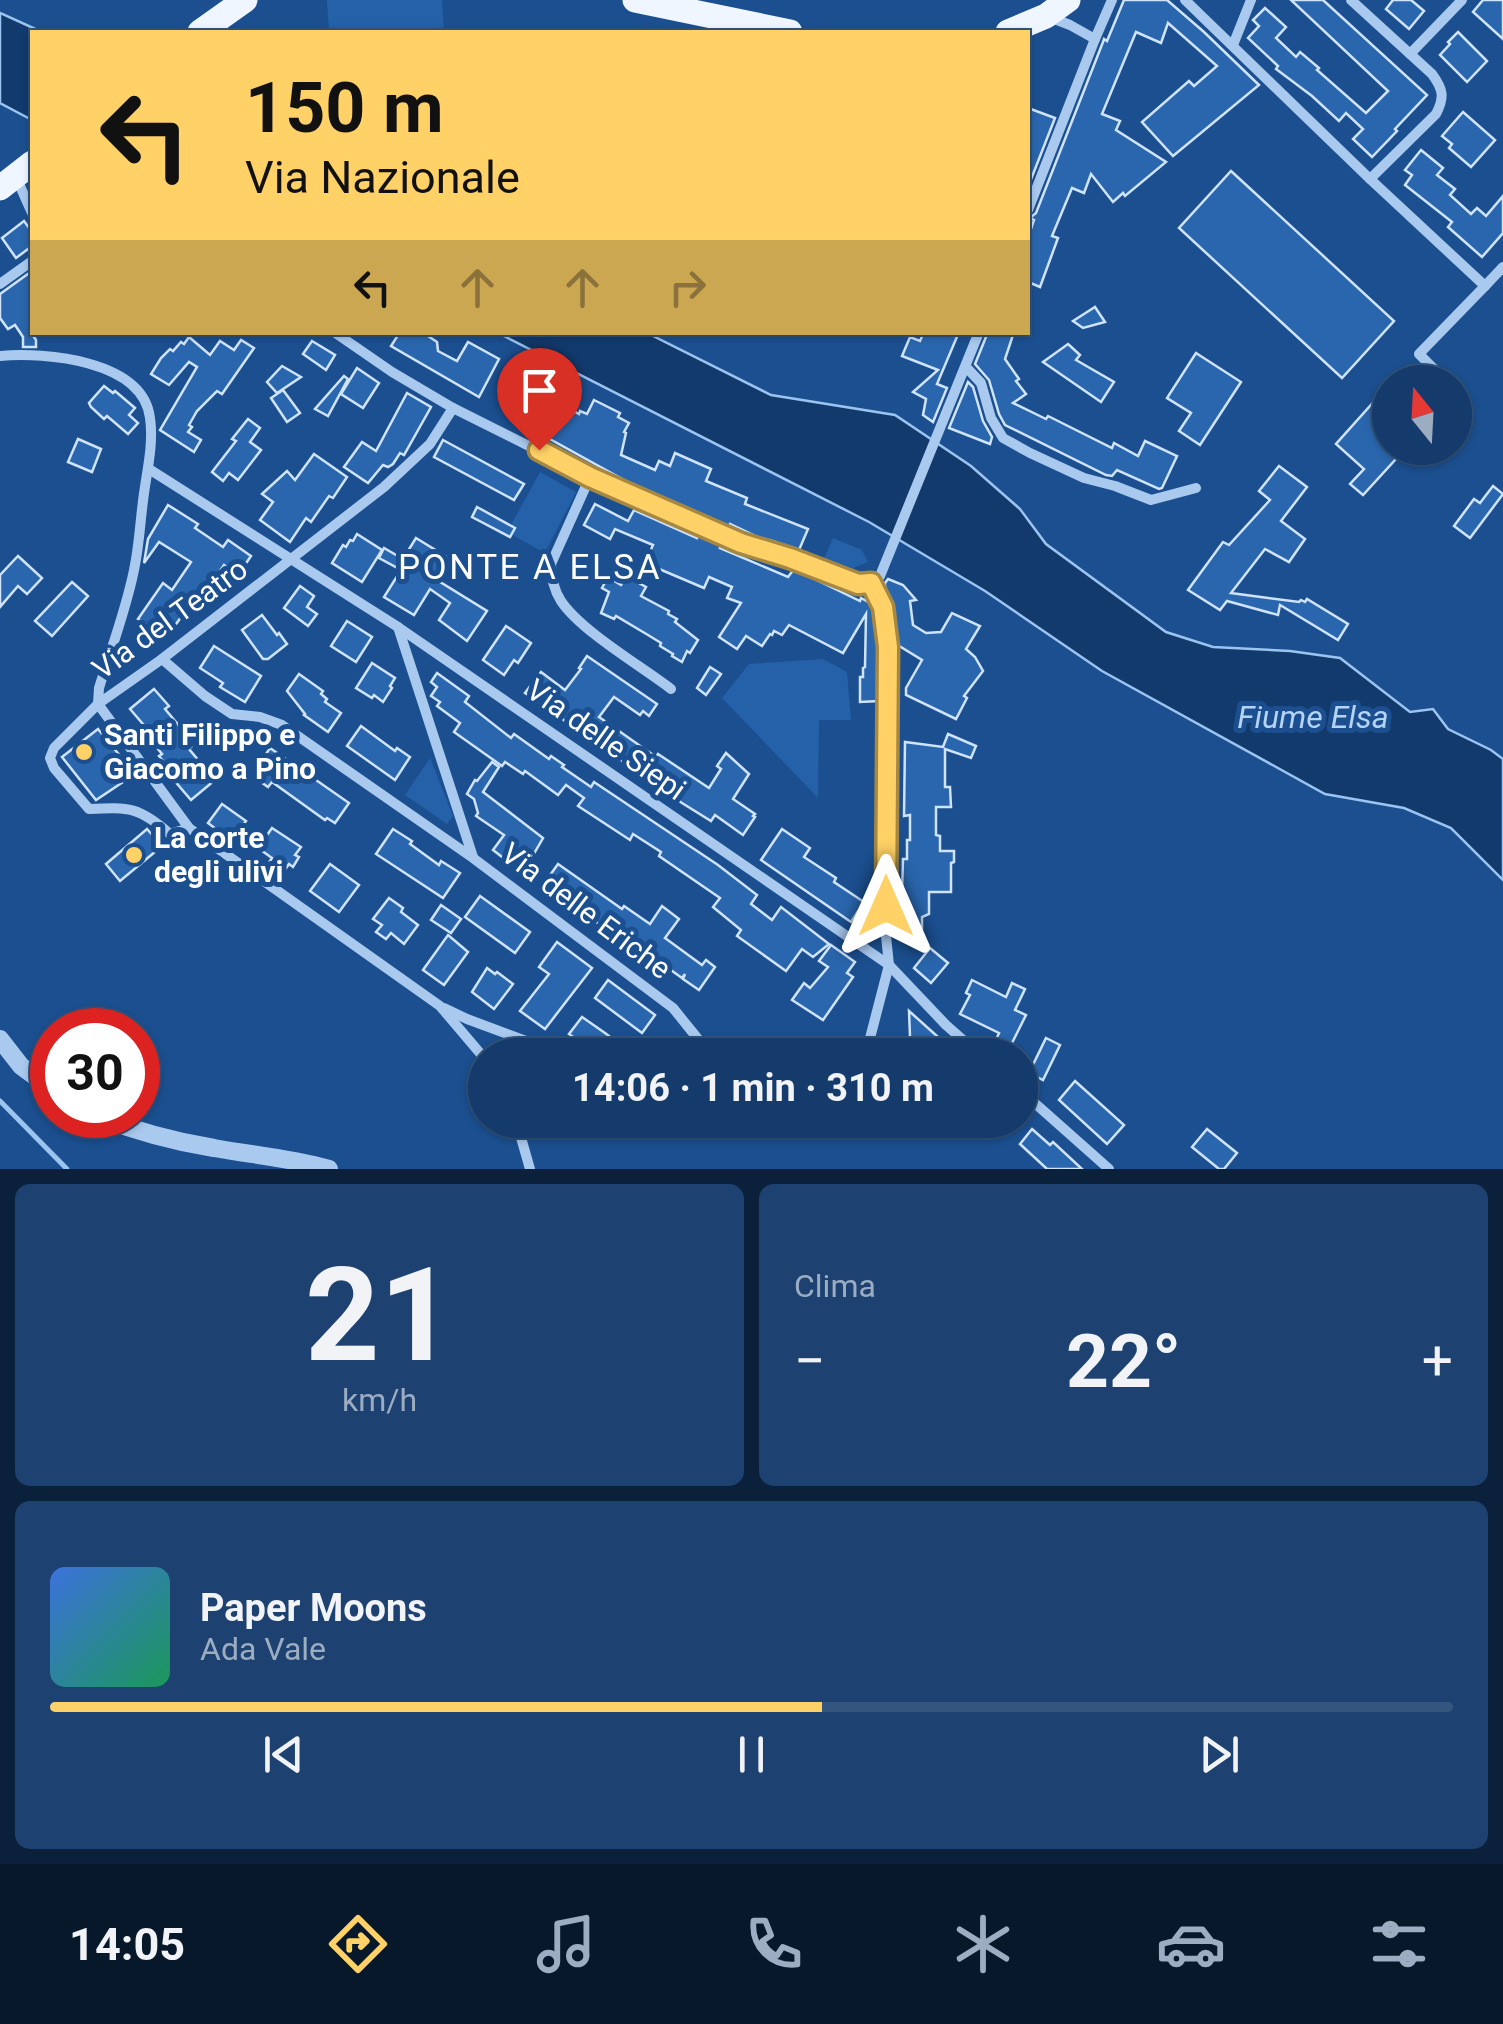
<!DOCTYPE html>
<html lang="it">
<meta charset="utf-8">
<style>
body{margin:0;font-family:Roboto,sans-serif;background:#1d4271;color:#f1f3f6;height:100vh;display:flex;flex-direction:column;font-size:38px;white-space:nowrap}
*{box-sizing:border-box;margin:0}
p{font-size:32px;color:#9dadc1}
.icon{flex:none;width:55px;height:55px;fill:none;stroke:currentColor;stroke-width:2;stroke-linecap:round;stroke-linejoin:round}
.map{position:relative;height:1169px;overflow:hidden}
.details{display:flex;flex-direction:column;gap:15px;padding:15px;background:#0b203b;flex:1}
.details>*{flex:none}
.banner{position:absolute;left:30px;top:30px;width:1000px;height:305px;border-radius:0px;box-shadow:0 2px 8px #0004,0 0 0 2px #33557e;background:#ffd166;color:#111;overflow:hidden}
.needle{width:65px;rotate:342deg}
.fabs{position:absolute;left:1372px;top:365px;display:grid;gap:20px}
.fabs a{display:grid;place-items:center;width:100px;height:100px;border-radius:50%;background:#143b6b;box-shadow:0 2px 8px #0004,0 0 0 2px #33557e;font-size:50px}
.speed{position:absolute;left:30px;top:1008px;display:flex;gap:20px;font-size:50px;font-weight:700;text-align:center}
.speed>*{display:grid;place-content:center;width:130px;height:130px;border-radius:50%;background:#143b6b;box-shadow:0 2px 8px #0004,0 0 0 2px #33557e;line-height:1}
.speed .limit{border:15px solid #d22;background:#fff;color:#111}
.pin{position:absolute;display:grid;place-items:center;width:85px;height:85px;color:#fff;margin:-102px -42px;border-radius:50% 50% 50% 0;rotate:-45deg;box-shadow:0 0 10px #0007}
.pin .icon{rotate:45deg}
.me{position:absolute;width:110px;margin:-55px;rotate:0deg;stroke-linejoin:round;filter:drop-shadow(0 0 8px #0008)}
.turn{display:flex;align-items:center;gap:35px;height:210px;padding:0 50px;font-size:45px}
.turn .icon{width:130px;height:130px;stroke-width:2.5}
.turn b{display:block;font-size:70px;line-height:85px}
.lanes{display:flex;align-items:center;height:95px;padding:0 50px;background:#0003;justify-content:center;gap:50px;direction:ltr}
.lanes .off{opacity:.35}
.big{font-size:75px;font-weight:700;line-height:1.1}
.details .tile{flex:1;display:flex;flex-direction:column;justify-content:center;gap:15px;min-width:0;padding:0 35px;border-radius:15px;background:#1d4271}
.details .dial{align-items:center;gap:0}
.dial b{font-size:130px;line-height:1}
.song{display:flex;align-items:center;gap:30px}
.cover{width:120px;height:120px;border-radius:15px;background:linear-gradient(135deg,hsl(220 70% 55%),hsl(150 70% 35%))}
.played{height:10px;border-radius:5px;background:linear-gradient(90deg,#ffd166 55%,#33557e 55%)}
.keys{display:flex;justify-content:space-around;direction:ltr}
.heat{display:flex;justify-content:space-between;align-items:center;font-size:55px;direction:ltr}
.details .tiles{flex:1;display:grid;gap:15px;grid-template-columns:1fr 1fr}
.tile:last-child{grid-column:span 2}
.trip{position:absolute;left:468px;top:1038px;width:570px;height:100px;border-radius:50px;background:#143b6b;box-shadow:0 2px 8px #0004,0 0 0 2px #33557e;font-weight:700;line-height:100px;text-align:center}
.tabs{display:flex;height:160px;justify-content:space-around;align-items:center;background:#08182b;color:#9dadc1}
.tabs .icon{width:70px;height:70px}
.tabs .current{color:#ffd166}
.tabs b{font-size:45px;color:#f1f3f6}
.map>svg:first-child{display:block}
.green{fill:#2461a8}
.water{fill:#123a6d;stroke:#9cc4f0;stroke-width:2.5}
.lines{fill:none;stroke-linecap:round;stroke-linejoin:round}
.stream{stroke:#9cc4f0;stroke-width:5}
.building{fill:#2a66ad;stroke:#cfe3fa;stroke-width:2.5}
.minor{stroke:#a9c9ee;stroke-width:10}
.tertiary{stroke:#a9c9ee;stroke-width:18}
.primary{stroke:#f0f6ff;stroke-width:25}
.route-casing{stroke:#a68842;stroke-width:25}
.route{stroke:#ffd166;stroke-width:18}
.poi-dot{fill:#ffd166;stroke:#1b4f8f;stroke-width:4}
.labels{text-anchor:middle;stroke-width:10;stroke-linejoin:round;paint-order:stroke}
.street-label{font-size:30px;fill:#fff;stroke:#1b4f8f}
.poi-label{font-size:30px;font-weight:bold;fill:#fff;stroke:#1b4f8f;text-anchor:start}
.water-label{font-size:32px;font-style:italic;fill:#b5d3f5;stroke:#1b4f8f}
.quarter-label{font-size:35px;letter-spacing:2.5px;fill:#fff;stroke:#1b4f8f}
</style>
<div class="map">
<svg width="1503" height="1169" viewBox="0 0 1503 1169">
<rect width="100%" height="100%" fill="#1b4f8f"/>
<g class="green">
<polygon points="327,0 442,0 444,32 329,32"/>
<polygon points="540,472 576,492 545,553 507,532"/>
<polygon points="833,538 862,550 868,562 853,568 824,558"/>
<polygon points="823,659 847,672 851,720 819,720 818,798 722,698 749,664"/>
<polygon points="430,758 453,816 447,824 405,795"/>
</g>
<g class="water">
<polygon points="0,13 42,32 32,32 32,120 0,103"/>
<polygon points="498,333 647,333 771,395 895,415 971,466 1020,509 1046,544 1166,632 1213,647 1290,651 1340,658 1410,712 1433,709 1448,729 1491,750 1503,759 1503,880 1451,828 1404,808 1325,794 1102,671 985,591 869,522"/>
</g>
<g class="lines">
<polyline class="stream" points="0,1101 67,1169"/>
</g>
<g class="building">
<polygon points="1124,0 1167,0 1204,32 1259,85 1173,156 1142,122 1189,81 1194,86 1217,66 1168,23 1161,43 1136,32 1102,114 1120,121 1116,130 1166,162 1125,196 1123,193 1113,202 1091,174 1084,193 1072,188 1052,236 1058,238 1040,287 1028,282 1028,238 1034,220 1030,218 1036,213 1103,42 1104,39 1107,41"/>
<polygon points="1291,0 1323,0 1427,95 1395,129 1397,131 1372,157 1353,139 1363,129 1346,113 1339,121 1312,96 1276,69 1278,66 1248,38 1259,26 1253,20 1265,8 1286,27 1276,38 1296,57 1300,52 1319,68 1317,70 1366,113 1388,91"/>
<polygon points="1393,0 1411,0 1424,11 1409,29 1386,9"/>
<polygon points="1483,0 1503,0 1503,39 1473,12"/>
<polygon points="1458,32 1487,61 1467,82 1440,55 1450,44 1448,42"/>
<polygon points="1028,108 1055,118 1028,187"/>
<polygon points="1463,112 1495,140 1471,167 1449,148 1452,144 1442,136"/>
<polygon points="1421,150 1443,168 1437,175 1455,189 1450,195 1471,214 1477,208 1486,216 1503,196 1503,233 1482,257 1448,227 1452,222 1405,185 1412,175 1405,170"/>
<polygon points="1231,171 1394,321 1342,378 1179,228"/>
<polygon points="24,221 32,232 32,246 16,258 2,238"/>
<polygon points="32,271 32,334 36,340 36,347 23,347 23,337 15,325 8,329 0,318 0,294"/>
<polygon points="1095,307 1105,322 1083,328 1073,321"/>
<polygon points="400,332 422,332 437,342 438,351 457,361 468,342 499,359 479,397 391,346"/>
<polygon points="924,332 959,332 937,384 947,388 933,422 923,415 926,399 913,392 938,370 902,356 910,337 920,341"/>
<polygon points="988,332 1014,332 1005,359 1019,379 1016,381 1026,394 1013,403 1046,419 1048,416 1112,448 1114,443 1138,456 1145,441 1177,456 1162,488 1159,489 1117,470 1112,476 1106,475 1005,425 999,414 989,380 975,364"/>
<polygon points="189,337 210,355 220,341 234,350 241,340 254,348 222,394 217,391 197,411 189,425 192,427 188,432 201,440 194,452 160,430 197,367 189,362 169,385 151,374 161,358 170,349 173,351 181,342 184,344"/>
<polygon points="312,341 335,355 326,370 303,354"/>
<polygon points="1068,344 1080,355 1076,360 1114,382 1101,402 1043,362"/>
<polygon points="1196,353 1241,382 1200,445 1179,431 1191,413 1167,398"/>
<polygon points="282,366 301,377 277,393 267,382"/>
<polygon points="357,368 379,383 363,408 341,394"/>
<polygon points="344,376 348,379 328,416 315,409"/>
<polygon points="968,382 973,387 983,421 992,437 990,444 949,428"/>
<polygon points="104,386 113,393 115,391 135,408 129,415 138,423 128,434 107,416 104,419 91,407 89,403"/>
<polygon points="283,390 300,413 287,422 271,398"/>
<polygon points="407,393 431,407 404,455 400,453 393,464 388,467 383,465 368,483 344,467 362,442 376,451"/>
<polygon points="1378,397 1390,408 1390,448 1406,448 1363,495 1350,484 1364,469 1336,444"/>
<polygon points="594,400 620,413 618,417 629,423 624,432 626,433 621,455 655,470 659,461 670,466 675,453 711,469 706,481 747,498 745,504 808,529 799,550 770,540 769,542 766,541 730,524 728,528 644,491 539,433 558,403 579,414 580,411 587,414"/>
<polygon points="248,419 260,428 250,442 261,450 238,480 229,473 223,481 212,472 236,441 232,439"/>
<polygon points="78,439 101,449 92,472 68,462"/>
<polygon points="443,440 524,484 514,500 434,457"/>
<polygon points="314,454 347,477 333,498 329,496 311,522 306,518 290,542 260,520 273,502 262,494 287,471 295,480"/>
<polygon points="1279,466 1307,487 1281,521 1305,539 1289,562 1265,549 1231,593 1299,602 1301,600 1305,602 1307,599 1348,624 1338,640 1280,605 1278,615 1227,601 1220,610 1188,590 1223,542 1229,545 1270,500 1259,491"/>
<polygon points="1493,486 1503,494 1470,538 1454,526 1474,499 1480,503"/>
<polygon points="595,504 628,521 634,510 697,538 699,534 722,544 720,548 788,577 794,569 860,601 861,598 872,604 874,610 879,648 879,701 860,702 860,677 863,677 863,668 865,667 866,614 843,653 789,625 782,635 774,631 772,635 770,634 762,646 746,636 737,649 719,637 741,603 727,598 732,587 709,577 704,588 645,563 653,545 615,529 610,539 584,525"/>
<polygon points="168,505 198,524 195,528 223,547 228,540 251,556 238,575 224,565 197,605 192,602 166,638 138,619 163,583 172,590 191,562 159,542 144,563 148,539"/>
<polygon points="477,507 515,528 510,537 472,517"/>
<polygon points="357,534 382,550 362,582 332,563 343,545 346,547 350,540 353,541"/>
<polygon points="416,538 450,559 437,580 487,611 467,641 439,620 450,603 430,589 414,615 384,597 401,570 379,558 384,548 403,559"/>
<polygon points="18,556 42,578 27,594 18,586 0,607 0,575"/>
<polygon points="626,576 646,587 641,596 669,611 668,614 677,619 675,622 698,640 690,653 687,651 682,662 672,656 673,654 660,646 661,643 648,635 616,616 614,619 601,613 609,592 602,588 608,577 621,585"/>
<polygon points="888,579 903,585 916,600 910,601 913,625 926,633 941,632 952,613 980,626 966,649 975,657 983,671 964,696 967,698 956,719 906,695 906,688 922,660 896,644 892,605 885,592 885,583"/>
<polygon points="72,582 88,596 52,636 35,621"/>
<polygon points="300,586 314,596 307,607 317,614 308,626 284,608"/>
<polygon points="262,615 277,635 279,633 287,644 268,659 263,659 242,630"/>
<polygon points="347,621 372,637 356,662 331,646"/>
<polygon points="506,626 531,643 518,663 514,660 504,675 483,660"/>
<polygon points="214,646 261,676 245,702 220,687 223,683 200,668"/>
<polygon points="587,656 657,704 649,716 643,711 640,715 614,697 599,717 656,757 658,754 709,788 721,769 717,766 726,753 749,774 733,799 755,814 753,816 755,817 743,835 715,815 711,821 682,803 525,693 541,672 565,690 581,669 579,668"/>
<polygon points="372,663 395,678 390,686 392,688 383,702 374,695 372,698 356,688"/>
<polygon points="710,667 721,674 706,695 697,688"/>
<polygon points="437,673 469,696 465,702 511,738 514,734 549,759 551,756 564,765 562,767 591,787 594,782 718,865 757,895 751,904 772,920 781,907 829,944 813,957 802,949 786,971 737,936 741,930 713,907 720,898 659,856 661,852 633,834 630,840 578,806 584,798 566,785 558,795 525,771 523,774 505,762 502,766 454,732 460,723 437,706 440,702 431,696 437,687 431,682"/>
<polygon points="299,674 323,691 321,694 327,699 325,702 341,713 328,732 304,715 305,714 287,691"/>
<polygon points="154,689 169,706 165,709 186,734 183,738 191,747 189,749 215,780 191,800 173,779 176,777 159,756 162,754 145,733 148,730 130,709"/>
<polygon points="361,726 395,751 397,748 410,757 395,780 347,746"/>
<polygon points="98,729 135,774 96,800 62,757"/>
<polygon points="948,734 976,746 971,758 945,749 945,787 950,787 951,807 936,807 936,835 940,836 940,851 954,851 954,862 951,863 951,892 929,892 929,914 922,917 922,929 901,929 903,859 907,859 907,840 910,840 910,815 904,816 905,742 943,747"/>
<polygon points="270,748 349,803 335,823 327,818 325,820 272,782 268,787 258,780 262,774 256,769"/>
<polygon points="492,762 499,767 483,792 543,838 528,864 521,859 515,867 493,850 504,835 476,816 478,813 474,799 467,794 475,780 477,781"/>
<polygon points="222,804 246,821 232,841 208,823"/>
<polygon points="272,828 301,847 295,855 299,857 293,867 289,864 282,874 268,864 272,858 258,848"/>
<polygon points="147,829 162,846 120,881 106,864"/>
<polygon points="393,829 412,841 410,844 439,865 441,861 460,873 443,898 376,854"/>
<polygon points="782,829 810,848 804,857 836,878 834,882 864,902 851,922 761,860"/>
<polygon points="330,864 359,885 339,912 310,891"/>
<polygon points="558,864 622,909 624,906 650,924 662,906 679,919 665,938 702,965 706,960 715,967 699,990 683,979 685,974 682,978 619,933 616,936 543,885"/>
<polygon points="480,896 530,932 515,953 465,917"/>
<polygon points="389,898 403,908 401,912 418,925 404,944 391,933 386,939 376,932 382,925 373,919"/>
<polygon points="441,905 461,919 451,933 431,920"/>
<polygon points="448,935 468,952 444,985 423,970"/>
<polygon points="557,942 592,968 545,1029 520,1011 549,974 539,967"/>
<polygon points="831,945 855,962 847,973 853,977 823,1020 792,1000 804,983 810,988 828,967 819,961"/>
<polygon points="930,948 948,963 931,983 914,968"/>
<polygon points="487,968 495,974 497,972 513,984 494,1009 472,992"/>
<polygon points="608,980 655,1015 642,1033 595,998"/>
<polygon points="972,980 1006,997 1012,983 1025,989 1015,1010 1026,1015 1008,1051 994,1044 999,1033 960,1014 970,995 966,993"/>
<polygon points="909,1011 938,1037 957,1055 905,1055 900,1051 899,1045 910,1036"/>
<polygon points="582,1017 605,1033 634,1055 598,1055 569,1034"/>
<polygon points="1046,1038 1060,1045 1043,1080 1029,1073"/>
<polygon points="1075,1081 1124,1125 1107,1144 1059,1100"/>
<polygon points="546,1120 593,1120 585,1138"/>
<polygon points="1032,1129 1050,1145 1053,1142 1082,1169 1047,1169 1020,1144"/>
<polygon points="1207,1129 1237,1153 1224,1169 1219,1169 1192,1147"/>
</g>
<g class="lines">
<g class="minor">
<polyline points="1185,0 1370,179 1485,286 1419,354 1440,375"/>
<path d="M1351,0L1432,74C1443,89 1445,97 1436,114L1370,179"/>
<polyline points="1052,18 1070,25 1095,39"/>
<polyline points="1233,45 1251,0"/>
<polyline points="1410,54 1462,0"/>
<polyline points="16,177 32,213"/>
<polyline points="1028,210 1095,39 1112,0"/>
<polyline points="0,284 32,261"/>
<polyline points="1485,286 1503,267"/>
<polyline points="334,332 392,372 453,408 597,480 741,543 790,558 858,584 871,583 880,576 979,332"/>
<path d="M0,356C45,352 143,360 150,418C154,446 146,474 143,501C140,524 139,547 134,570C126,610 111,649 99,688L98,704L189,828L440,1006L485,1059"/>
<polyline points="966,367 981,383 991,418 1003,438 1030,453 1084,478 1115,486 1151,500 1196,488"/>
<polyline points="149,469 398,627 889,965 946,1025 980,1055"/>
<path d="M590,477L551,564C551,576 554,590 561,601C581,631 641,666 671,689"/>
<polyline points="398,627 473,857"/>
<polyline points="162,659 205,696 232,714 260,717 282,725 473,858 673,1008 698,1039 705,1055"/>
<path d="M189,828L170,834C139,807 130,807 89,809L54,768L50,758L54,748L98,704L162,659L384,487L430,444L453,408"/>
<polyline points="444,1008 467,1019 564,1055"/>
<polyline points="869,1042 889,965 886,936 888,647 883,607 871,583"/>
<polyline points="1020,1090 1109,1169"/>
<polyline points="516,1120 530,1169"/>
</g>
<g class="tertiary">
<polyline points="0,1039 21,1066 52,1089"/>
<path d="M94,1115C135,1131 170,1141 214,1148C252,1155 291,1158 329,1169"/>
</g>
<g class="primary">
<polyline points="635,0 790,32"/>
<polyline points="200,32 245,0"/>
<polyline points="1008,32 1046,16 1068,0"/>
<polyline points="0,188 32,163"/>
</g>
</g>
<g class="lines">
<g class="route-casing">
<polyline id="route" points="539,450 590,477 741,543 790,558 858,584 871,583 883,607 888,647 886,906"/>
</g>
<use href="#route" class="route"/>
</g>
<g class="poi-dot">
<circle cx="84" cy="752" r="10"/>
<circle cx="134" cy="855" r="10"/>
</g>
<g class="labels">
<g class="street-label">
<text transform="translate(170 619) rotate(-36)" y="10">Via del Teatro</text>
<text transform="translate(606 740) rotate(35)" y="10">Via delle Siepi</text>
<text transform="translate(586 911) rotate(37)" y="10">Via delle Eriche</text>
</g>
<g class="poi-label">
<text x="104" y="745">Santi Filippo e<tspan x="104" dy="34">Giacomo a Pino</tspan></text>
<text x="154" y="848">La corte<tspan x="154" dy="34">degli ulivi</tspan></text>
</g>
<g class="water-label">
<text x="1313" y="728">Fiume Elsa</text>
</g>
<g class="quarter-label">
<text x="530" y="579">PONTE A ELSA</text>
</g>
</g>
</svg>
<div class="fabs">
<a><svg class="needle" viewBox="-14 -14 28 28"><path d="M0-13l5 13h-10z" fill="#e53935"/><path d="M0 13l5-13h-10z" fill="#9dadc1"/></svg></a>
</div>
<div class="speed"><div class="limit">30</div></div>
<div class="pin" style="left:539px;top:450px;background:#d93025"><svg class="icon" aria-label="arrive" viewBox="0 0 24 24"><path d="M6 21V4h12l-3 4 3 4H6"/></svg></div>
<svg class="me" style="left:886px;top:906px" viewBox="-20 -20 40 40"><path d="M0-17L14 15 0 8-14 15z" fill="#ffd166" stroke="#fff" stroke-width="4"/></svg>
<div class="trip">14:06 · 1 min · 310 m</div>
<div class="banner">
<div class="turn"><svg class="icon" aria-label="left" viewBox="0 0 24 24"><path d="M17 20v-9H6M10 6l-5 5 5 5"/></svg><div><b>150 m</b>Via Nazionale</div></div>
<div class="lanes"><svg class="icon" aria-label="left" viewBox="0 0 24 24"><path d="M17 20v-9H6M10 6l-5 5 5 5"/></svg><svg class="icon off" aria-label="ahead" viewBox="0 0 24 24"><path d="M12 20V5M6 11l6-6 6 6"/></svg><svg class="icon off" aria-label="ahead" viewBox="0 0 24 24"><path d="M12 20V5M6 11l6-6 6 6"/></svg><svg class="icon off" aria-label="right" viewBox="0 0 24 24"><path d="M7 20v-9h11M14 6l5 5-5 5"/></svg></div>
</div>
</div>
<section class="details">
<div class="tiles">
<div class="tile dial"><b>21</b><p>km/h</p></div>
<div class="tile"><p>Clima</p>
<div class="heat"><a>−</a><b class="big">22°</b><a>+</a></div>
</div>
<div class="tile">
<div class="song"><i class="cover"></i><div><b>Paper Moons</b><p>Ada Vale</p></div></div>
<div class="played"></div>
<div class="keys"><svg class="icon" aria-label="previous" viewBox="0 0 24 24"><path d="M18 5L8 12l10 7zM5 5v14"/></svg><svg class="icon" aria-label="pause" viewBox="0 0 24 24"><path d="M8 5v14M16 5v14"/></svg><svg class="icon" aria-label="next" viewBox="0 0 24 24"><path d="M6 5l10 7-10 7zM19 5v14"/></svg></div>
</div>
</div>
</section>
<nav class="tabs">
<b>14:05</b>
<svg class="icon current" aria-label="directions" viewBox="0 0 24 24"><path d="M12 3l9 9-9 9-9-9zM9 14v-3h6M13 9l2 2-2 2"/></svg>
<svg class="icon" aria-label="music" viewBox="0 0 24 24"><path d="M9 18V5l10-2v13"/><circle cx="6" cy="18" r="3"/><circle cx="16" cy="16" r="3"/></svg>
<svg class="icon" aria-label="phone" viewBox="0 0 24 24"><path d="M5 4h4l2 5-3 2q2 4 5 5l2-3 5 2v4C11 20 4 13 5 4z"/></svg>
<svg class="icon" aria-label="climate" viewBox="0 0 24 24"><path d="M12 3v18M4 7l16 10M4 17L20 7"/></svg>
<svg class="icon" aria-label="car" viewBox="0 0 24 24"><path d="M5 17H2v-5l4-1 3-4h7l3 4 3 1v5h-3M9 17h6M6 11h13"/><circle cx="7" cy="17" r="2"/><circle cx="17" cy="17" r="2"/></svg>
<svg class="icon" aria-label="filters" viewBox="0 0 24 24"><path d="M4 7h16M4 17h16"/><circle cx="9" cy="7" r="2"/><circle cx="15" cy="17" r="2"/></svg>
</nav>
